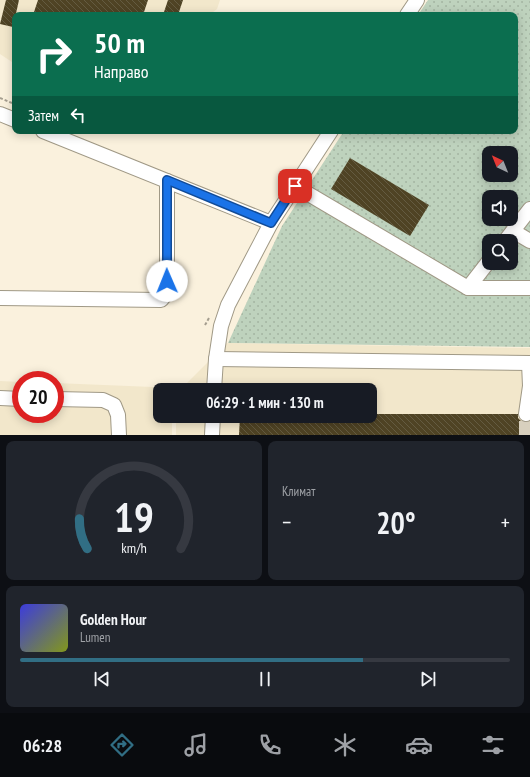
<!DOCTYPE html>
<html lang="ru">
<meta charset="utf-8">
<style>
body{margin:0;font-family:"PT Sans Narrow",sans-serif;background:#20242c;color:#f1f3f6;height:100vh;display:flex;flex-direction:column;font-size:15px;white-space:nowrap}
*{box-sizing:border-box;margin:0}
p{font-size:13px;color:#9ea1a6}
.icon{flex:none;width:22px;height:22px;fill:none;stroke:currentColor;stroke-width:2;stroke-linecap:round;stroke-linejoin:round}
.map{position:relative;height:435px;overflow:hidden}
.details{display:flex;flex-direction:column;gap:6px;padding:6px;background:#0d0f14;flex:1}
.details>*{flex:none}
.top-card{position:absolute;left:12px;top:12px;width:506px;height:122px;border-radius:8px;box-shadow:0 2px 10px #0003;background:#0b6e4f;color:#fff;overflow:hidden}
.needle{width:26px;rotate:317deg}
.fabs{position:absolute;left:482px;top:146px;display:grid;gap:8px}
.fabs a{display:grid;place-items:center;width:36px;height:36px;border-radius:8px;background:#171b24;box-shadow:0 2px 10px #0003;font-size:20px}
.speed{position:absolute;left:12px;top:371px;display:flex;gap:8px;font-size:20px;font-weight:700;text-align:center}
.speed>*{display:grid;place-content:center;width:52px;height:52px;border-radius:50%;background:#171b24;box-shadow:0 2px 10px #0003;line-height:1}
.speed .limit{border:6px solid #d22;background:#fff;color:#111}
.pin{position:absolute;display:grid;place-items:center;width:34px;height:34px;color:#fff;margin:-17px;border-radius:8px;box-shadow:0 2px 6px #0006}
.me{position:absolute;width:44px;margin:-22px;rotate:359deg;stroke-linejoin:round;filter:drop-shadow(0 0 3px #0008)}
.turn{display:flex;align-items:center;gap:14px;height:84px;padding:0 16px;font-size:18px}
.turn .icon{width:52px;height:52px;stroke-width:2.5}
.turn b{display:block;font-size:28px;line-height:34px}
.then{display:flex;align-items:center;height:38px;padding:0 16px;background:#0003;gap:8px;font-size:15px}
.big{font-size:30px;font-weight:800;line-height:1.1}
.details .tile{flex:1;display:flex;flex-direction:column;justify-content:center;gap:6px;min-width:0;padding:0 14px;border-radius:8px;background:#20242c}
.details .dial{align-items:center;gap:0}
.dial svg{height:104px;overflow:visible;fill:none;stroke:#363941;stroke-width:7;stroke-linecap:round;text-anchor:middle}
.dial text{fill:#f1f3f6;stroke:none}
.song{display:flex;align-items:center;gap:12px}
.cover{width:48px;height:48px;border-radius:6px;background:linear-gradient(135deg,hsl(240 70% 55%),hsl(70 70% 35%))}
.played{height:4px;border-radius:2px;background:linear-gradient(90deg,#316e84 70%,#363941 70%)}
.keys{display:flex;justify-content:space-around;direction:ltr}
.heat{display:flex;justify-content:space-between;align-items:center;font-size:22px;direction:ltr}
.details .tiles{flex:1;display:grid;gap:6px;grid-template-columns:1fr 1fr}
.tile:last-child{grid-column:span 2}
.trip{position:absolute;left:153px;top:383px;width:224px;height:40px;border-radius:8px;background:#171b24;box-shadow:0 2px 10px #0003;font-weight:800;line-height:40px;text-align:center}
.dock{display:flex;height:64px;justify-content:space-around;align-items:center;background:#090b0e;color:#9ea1a6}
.dock .icon{width:28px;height:28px}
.dock .selected{color:#316e84}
.dock b{font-size:18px;color:#f1f3f6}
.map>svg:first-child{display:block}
.built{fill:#f2e7cb}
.green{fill:url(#green-dots);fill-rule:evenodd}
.building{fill:url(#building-back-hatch)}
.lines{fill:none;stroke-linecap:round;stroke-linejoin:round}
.minor-tunnel{stroke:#d8d0be;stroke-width:14;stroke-dasharray:14 7;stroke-linecap:butt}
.minor-casing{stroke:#a09986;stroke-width:16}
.path{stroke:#a59e8f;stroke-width:2;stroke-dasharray:3 2;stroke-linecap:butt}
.minor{stroke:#fff;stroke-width:14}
.route-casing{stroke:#114b97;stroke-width:10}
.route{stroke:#1a73e8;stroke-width:7}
</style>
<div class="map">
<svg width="530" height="435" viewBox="0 0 530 435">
<defs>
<pattern id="green-dots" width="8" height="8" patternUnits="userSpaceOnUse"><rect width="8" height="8" fill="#bed2bd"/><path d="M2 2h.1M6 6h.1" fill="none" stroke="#a3b4a1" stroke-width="1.8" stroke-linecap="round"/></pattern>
<pattern id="building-back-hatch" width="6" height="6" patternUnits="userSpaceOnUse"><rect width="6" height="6" fill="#4f4324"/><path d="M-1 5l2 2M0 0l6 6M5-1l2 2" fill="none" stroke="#645b41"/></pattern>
</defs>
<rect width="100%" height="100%" fill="#faf1dd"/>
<g class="built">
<polygon points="0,0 220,0 217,9 209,15 15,15 15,64 0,54"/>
<polygon points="227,343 530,348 530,435 176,435 176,416 370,416 370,390 180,390"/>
<polygon points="0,381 21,382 21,414 55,414 55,383 153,387 160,390 160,416 172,416 172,435 0,435"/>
</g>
<path class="green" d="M428,0H530V347L228,343L282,226L344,131H515V15H418ZM489,153H511V175H489ZM489,197H511V219H489ZM489,241H511V263H489Z"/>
<g class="building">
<polygon points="6,0 19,0 13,27 0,24"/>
<polygon points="38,0 148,0 143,15 33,15"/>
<polygon points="168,0 183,0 178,15 163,15"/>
<polygon points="350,158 429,205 410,236 331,189"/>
<polygon points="370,414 518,414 518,418 521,421 525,422 530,421 530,435 239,435 240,416 370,416"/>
</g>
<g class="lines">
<polyline class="minor-tunnel" points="526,435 526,414"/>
<g class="minor-casing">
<g id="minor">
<polyline points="407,15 417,0"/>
<polyline points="0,114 15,120"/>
<polyline points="43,131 271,223"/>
<polyline points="295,186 468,288 530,288"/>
<polyline points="513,231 530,241"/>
<polyline points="505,241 530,209"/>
<polyline points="468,288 489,261"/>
<polyline points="0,298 161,300 167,293 167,181"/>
<polyline points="216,359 530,363"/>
<polyline points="214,390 216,359 221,326 228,305 271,223 331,131"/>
<polyline points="0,398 21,399"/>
<polyline points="55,399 103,400 114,405 118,415 119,435"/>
<polyline points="526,414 530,386 529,363"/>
<polyline points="212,435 213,416"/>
</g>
</g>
<g class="path">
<polyline points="0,98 12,103"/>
<polyline points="205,325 209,318"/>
</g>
<use href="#minor" class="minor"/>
</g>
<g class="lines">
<g class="route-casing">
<polyline id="route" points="167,281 167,180 271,223 295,186"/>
</g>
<use href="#route" class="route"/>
</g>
</svg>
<div class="fabs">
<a><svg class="needle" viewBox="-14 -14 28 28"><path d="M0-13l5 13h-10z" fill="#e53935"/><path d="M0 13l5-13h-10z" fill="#9ea1a6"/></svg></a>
<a><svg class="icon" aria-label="sound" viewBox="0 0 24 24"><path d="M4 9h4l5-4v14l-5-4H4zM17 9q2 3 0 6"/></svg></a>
<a><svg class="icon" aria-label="search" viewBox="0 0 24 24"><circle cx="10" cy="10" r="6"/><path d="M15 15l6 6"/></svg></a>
</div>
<div class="speed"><div class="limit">20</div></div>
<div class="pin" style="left:295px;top:186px;background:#d93025"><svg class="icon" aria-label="arrive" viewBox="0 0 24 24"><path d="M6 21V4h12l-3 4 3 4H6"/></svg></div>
<svg class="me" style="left:167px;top:281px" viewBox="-20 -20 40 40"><circle r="19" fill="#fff"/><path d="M0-13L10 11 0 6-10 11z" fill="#1a73e8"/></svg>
<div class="trip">06:29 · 1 мин · 130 m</div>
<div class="top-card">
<div class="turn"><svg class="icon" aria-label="right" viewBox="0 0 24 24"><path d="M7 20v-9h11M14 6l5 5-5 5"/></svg><div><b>50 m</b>Направо</div></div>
<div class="then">Затем<svg class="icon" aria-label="left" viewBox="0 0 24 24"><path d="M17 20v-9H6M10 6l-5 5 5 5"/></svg></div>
</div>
</div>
<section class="details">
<div class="tiles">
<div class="tile dial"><svg viewBox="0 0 100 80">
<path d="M14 69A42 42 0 1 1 86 69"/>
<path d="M14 69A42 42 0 0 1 8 46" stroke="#316e84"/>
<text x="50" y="56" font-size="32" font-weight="700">19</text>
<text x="50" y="72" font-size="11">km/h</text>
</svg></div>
<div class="tile"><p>Климат</p>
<div class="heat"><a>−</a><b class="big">20°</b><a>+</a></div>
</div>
<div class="tile">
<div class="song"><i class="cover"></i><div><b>Golden Hour</b><p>Lumen</p></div></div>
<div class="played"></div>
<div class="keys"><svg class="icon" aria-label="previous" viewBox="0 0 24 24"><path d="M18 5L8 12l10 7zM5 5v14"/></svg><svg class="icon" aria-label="pause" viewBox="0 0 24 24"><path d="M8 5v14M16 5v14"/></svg><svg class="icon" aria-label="next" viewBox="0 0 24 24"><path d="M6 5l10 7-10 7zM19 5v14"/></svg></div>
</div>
</div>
</section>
<nav class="dock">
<b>06:28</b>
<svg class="icon selected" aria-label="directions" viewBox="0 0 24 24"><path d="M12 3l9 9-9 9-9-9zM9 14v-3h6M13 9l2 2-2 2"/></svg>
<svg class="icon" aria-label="music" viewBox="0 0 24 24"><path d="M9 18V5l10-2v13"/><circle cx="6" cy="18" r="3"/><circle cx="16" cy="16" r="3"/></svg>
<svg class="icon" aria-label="phone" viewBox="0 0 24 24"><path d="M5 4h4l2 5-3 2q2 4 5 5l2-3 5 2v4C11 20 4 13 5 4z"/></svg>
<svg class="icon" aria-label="climate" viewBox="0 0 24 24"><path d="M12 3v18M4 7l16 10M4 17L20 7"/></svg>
<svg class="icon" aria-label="car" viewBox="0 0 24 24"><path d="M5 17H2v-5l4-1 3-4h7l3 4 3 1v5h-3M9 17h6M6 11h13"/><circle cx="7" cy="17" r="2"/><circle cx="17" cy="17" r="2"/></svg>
<svg class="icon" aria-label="filters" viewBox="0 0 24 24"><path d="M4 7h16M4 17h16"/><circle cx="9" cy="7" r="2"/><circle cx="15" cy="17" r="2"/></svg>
</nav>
